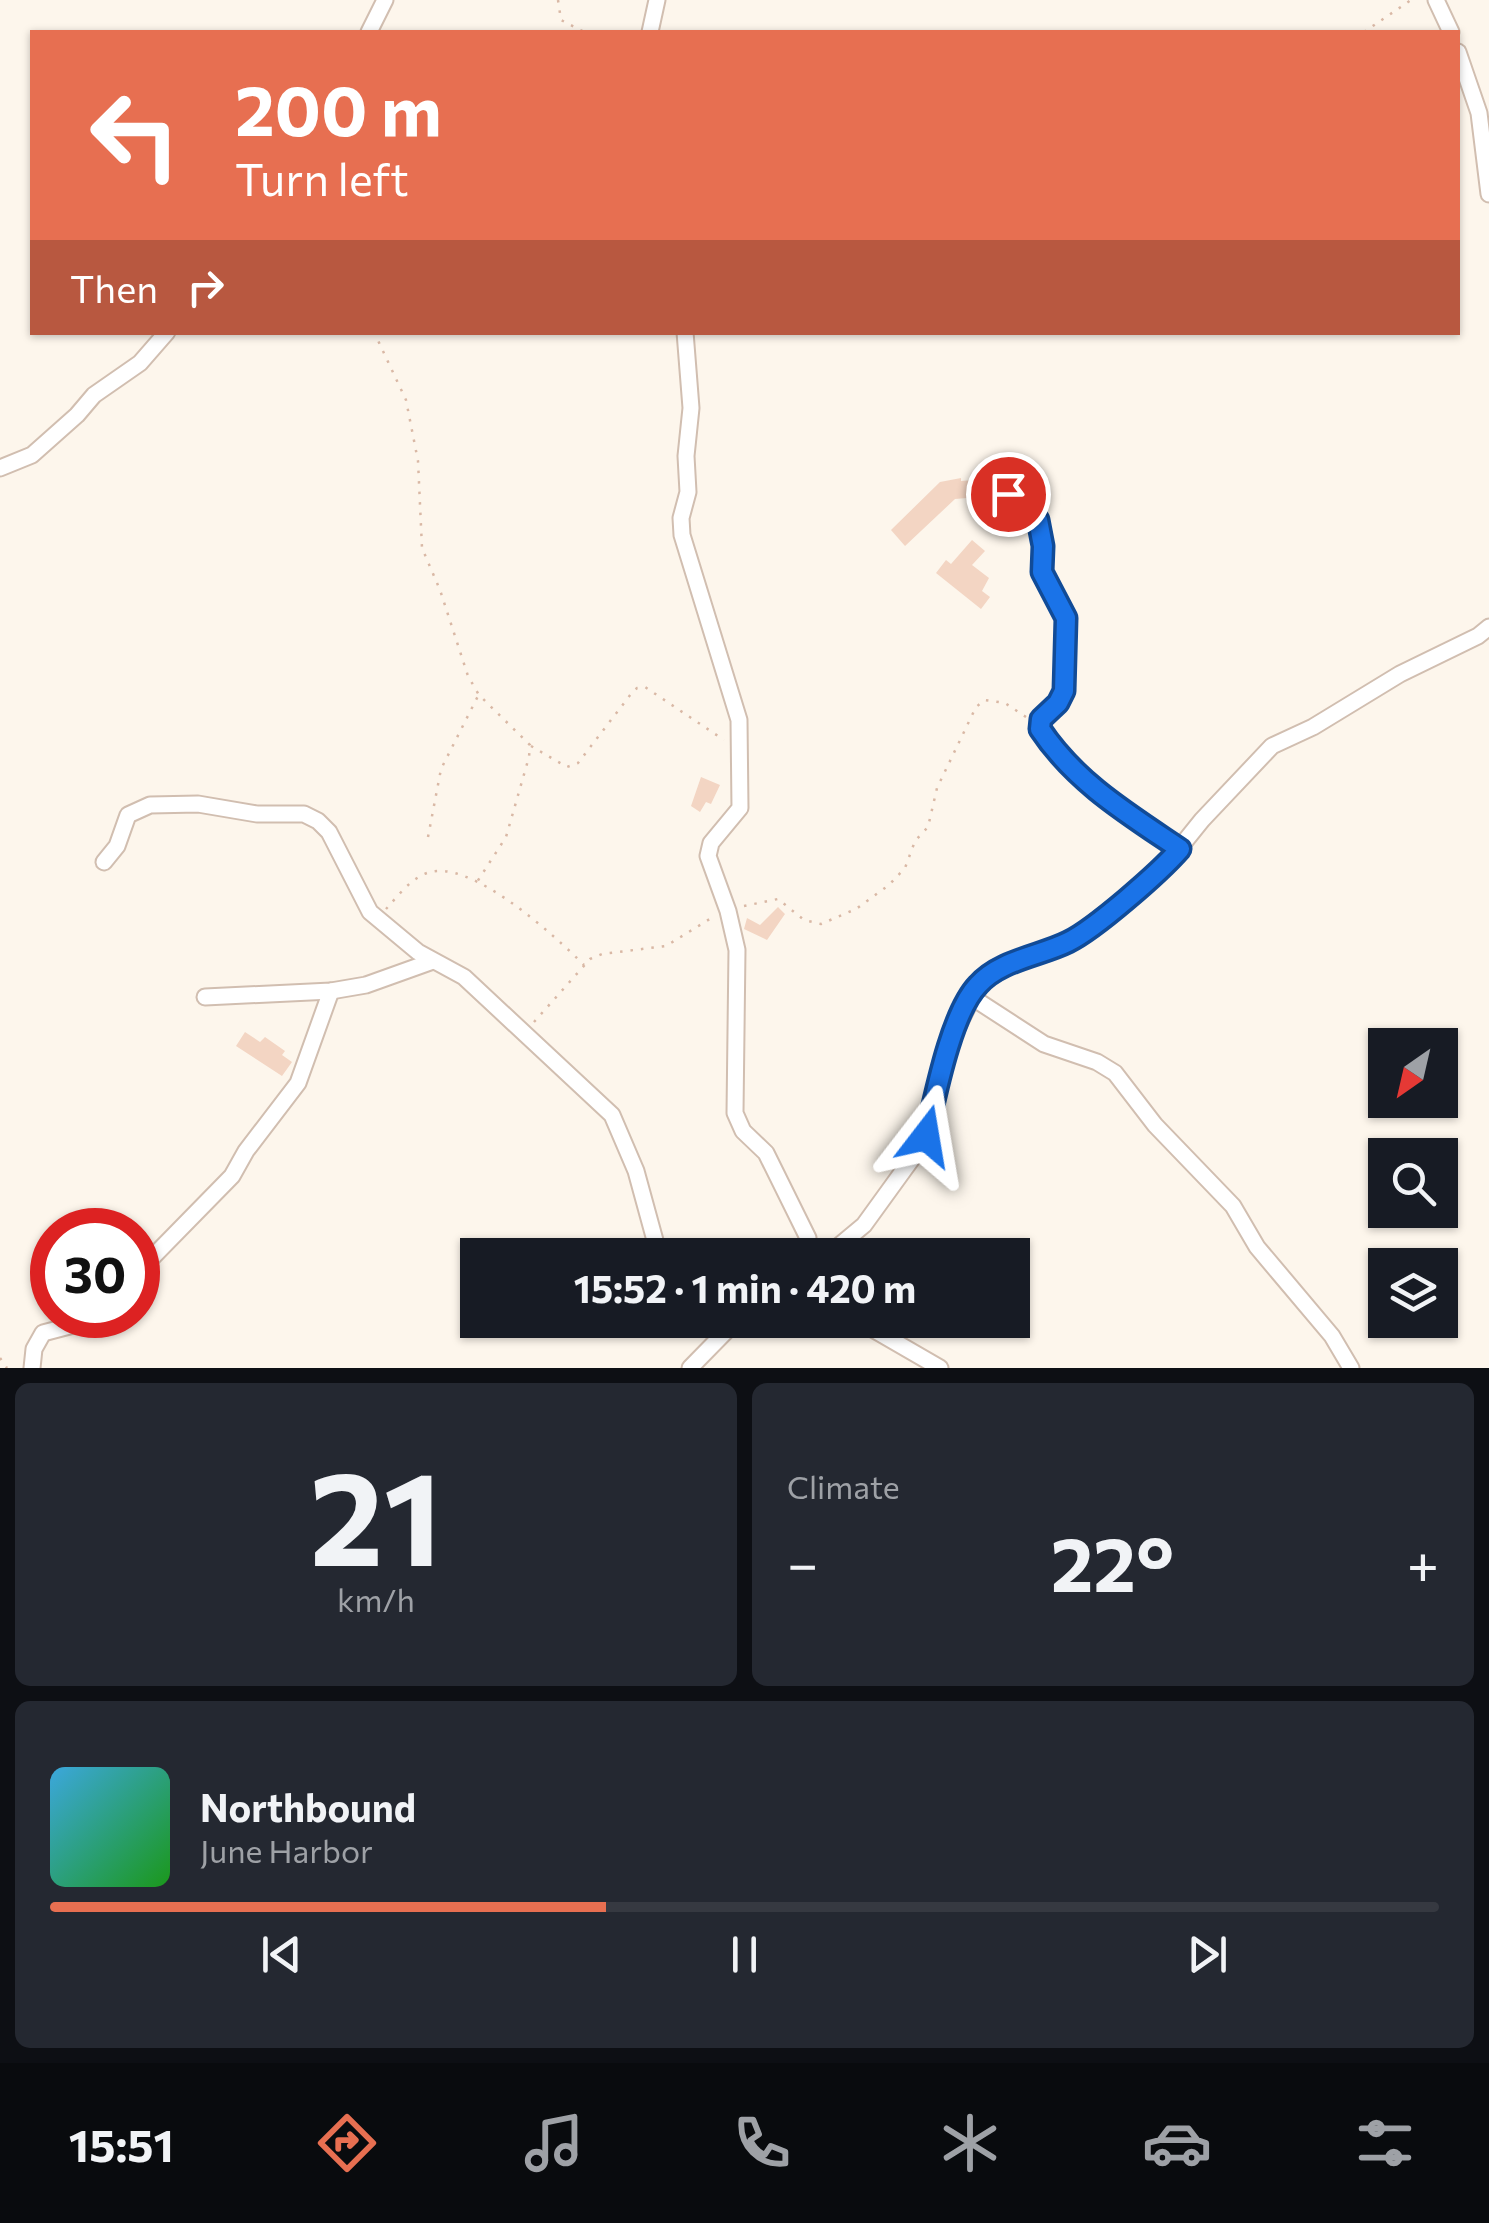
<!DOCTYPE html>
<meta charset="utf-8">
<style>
body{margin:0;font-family:Commissioner,sans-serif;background:#242831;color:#f1f3f6;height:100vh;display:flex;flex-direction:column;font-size:38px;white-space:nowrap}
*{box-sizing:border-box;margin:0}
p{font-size:32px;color:#9ea1a6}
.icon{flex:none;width:55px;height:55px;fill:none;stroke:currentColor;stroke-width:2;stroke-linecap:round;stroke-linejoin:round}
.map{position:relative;height:1368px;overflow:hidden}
.side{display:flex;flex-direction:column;gap:15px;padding:15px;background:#0d0f14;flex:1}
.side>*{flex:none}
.guide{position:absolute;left:30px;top:30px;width:1430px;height:305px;border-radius:0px;box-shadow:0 2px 8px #0004;background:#e76f51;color:#fff;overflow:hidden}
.needle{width:65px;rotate:214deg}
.buttons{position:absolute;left:1368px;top:1028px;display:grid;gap:20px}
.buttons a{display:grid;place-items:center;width:90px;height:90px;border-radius:0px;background:#171b24;box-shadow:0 2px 8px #0004;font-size:50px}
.speed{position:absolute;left:30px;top:1208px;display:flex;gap:20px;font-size:50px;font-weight:700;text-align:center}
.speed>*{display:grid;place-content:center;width:130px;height:130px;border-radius:50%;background:#171b24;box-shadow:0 2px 8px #0004;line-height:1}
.speed .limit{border:15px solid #d22;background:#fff;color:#111}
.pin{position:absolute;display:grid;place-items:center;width:85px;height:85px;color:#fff;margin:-42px;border:5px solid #fff;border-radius:50%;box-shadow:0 2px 10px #0007}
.me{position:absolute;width:110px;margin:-55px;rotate:14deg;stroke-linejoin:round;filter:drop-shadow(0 0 8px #0008)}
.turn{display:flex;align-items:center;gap:35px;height:210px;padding:0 40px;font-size:45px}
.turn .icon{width:130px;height:130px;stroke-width:2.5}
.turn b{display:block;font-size:70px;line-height:85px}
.then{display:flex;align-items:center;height:95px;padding:0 40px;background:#0003;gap:20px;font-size:38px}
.big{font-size:75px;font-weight:700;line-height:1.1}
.side .card{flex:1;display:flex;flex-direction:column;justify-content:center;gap:15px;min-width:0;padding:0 35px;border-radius:15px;background:#242831}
.side .dial{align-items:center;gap:0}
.dial b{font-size:130px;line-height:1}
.song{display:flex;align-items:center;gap:30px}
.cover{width:120px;height:120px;border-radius:15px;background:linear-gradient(135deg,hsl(200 70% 55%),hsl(120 70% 35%))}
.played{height:10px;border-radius:5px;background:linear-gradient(90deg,#e76f51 40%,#363941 40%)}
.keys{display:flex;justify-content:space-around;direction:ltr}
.heat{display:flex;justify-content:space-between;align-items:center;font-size:55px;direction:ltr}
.side .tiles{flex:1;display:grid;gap:15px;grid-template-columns:1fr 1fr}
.card:last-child{grid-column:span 2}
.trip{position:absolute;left:460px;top:1238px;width:570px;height:100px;border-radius:0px;background:#171b24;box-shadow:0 2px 8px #0004;font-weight:700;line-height:100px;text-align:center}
.tab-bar{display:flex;height:160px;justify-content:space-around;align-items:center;background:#090b0e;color:#9ea1a6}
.tab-bar .icon{width:70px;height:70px}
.tab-bar .current{color:#e76f51}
.tab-bar b{font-size:45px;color:#f1f3f6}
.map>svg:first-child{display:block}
.building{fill:#f3d5c3}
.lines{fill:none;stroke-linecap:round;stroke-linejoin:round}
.lane-casing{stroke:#d1beb0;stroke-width:11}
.street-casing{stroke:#d1beb0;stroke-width:19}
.path{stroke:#d9b8a5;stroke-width:2.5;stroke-dasharray:2.5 8;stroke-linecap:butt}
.lane{stroke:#fff;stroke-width:8}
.street{stroke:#fff;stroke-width:15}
.route-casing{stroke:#114b97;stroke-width:25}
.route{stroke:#1a73e8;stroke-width:18}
</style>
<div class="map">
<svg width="1489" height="1368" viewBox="0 0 1489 1368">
<rect width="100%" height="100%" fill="#fdf6ec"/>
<g class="building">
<polygon points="961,478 961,481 999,478 1001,501 980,502 979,497 955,499 905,546 891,530 940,482"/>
<polygon points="972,540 985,551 972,565 989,578 982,591 990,597 981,609 936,573 946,560 951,564"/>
<polygon points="701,777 720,785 711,804 706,802 700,812 691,806"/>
<polygon points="778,907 785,914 767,940 744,929 747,918 760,925"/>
<polygon points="245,1032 260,1042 265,1037 285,1051 282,1055 292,1062 282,1076 236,1046"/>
</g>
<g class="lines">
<g class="lane-casing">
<polyline id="lane" points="1008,494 1026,503 1039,520 1043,546 1042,571 1066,618 1064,691 1058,703 1041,719 1040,729 1050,744 1106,800 1180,849"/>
</g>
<g class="street-casing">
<g id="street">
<polyline points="1436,0 1451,32"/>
<polyline points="369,32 385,0"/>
<polyline points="650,32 657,0"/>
<polyline points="1458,52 1479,113 1489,194"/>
<polyline points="685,332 691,408 686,456 688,492 681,518 682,535 739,720 740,808 711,843 708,856 728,911 737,950 735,1113 743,1131 766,1153 808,1238 803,1255"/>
<polyline points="0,468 32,455 77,415 94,395 140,363 167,332"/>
<polyline points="104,862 117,846 128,815 150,805 198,804 257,814 304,814 318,821 329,832 370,912 418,952 464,977 612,1115 636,1171 659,1255"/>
<polyline points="970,996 1044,1044 1097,1062 1115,1073 1155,1125 1233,1206 1257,1247 1332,1336 1351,1368"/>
<polyline points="205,997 331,991 366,985 433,961"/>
<polyline points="828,1255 864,1225 919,1149 926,1136 948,1047 979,983 1029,955 1069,942 1165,866 1202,820 1272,746 1313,727 1400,674 1478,636 1489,627"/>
<polyline points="138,1272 232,1176 246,1151 298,1083 331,991"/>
<polyline points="857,1320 940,1368"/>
<polyline points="32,1368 34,1349 43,1333 81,1323 93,1315"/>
<polyline points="690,1368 737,1320"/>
</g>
</g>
<g class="path">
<polyline points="558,0 561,20 584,32"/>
<polyline points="1364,32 1411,0"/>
<polyline points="374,332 406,400 418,461 422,548 440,590 468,676 479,695 530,745 529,757 506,837 477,882"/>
<polyline points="531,746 567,767 578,763 631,694 637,688 645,687 724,740"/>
<polyline points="428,837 441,769 478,696"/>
<polyline points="744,906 778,899 804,920 821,924 856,909 889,885 905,868 915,841 928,827 937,788 976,707 985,700 1005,703 1029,719"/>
<path d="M386,909C398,896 410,879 427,873C470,857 556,937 584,965"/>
<polyline points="534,1022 590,959 602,954 666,946 713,917"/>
<polyline points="0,1358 7,1368"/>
</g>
<use href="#lane" class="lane"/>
<use href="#street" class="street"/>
</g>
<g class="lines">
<g class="route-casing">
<path id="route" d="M926,1136C935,1097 951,1013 978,985C1000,960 1040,956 1068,942C1095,929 1160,872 1180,849C1128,814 1075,782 1040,729L1041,719L1058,703L1064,691L1066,618L1042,572L1043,546L1038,520L1026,503L1008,494"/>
</g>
<use href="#route" class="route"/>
</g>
</svg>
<div class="buttons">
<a><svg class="needle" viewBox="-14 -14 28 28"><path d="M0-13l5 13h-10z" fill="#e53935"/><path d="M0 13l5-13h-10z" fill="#9ea1a6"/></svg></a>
<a><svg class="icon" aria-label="search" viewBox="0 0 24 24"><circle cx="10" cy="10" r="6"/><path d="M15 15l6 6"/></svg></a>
<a><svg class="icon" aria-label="layers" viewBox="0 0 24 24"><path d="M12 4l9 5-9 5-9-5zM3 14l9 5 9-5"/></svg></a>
</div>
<div class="speed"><div class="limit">30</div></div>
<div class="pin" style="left:1008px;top:494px;background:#d93025"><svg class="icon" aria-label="arrive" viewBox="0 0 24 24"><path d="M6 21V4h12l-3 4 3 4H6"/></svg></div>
<svg class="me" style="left:926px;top:1136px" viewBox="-20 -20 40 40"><path d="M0-17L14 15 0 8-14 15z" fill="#1a73e8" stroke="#fff" stroke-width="4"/></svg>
<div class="trip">15:52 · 1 min · 420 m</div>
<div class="guide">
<div class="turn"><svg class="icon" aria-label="left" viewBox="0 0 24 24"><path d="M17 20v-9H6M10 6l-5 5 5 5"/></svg><div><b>200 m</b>Turn left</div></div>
<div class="then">Then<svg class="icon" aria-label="right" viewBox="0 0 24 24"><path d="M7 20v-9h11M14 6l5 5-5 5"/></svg></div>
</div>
</div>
<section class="side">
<div class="tiles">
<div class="card dial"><b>21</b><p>km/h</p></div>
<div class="card"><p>Climate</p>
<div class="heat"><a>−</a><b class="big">22°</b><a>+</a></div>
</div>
<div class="card">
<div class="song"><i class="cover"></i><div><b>Northbound</b><p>June Harbor</p></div></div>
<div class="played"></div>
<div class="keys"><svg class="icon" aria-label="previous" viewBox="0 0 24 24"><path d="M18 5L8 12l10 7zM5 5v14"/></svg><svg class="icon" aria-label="pause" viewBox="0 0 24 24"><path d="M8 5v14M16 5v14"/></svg><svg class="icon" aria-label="next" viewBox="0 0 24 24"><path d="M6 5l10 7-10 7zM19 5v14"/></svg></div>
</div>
</div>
</section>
<nav class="tab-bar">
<b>15:51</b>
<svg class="icon current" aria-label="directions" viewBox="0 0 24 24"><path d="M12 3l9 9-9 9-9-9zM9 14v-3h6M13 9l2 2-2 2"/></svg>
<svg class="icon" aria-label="music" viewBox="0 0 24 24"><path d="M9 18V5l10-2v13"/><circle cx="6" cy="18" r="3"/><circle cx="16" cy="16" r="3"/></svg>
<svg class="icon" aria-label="phone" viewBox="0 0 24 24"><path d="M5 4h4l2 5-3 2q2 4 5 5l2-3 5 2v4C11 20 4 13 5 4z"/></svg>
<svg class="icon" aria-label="climate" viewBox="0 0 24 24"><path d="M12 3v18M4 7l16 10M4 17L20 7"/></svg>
<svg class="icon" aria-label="car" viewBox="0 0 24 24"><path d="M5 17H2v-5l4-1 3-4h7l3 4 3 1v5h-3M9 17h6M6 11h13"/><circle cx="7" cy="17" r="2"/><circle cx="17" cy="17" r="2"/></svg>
<svg class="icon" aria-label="filters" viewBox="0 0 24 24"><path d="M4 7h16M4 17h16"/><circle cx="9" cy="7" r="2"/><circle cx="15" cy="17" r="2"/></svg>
</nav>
